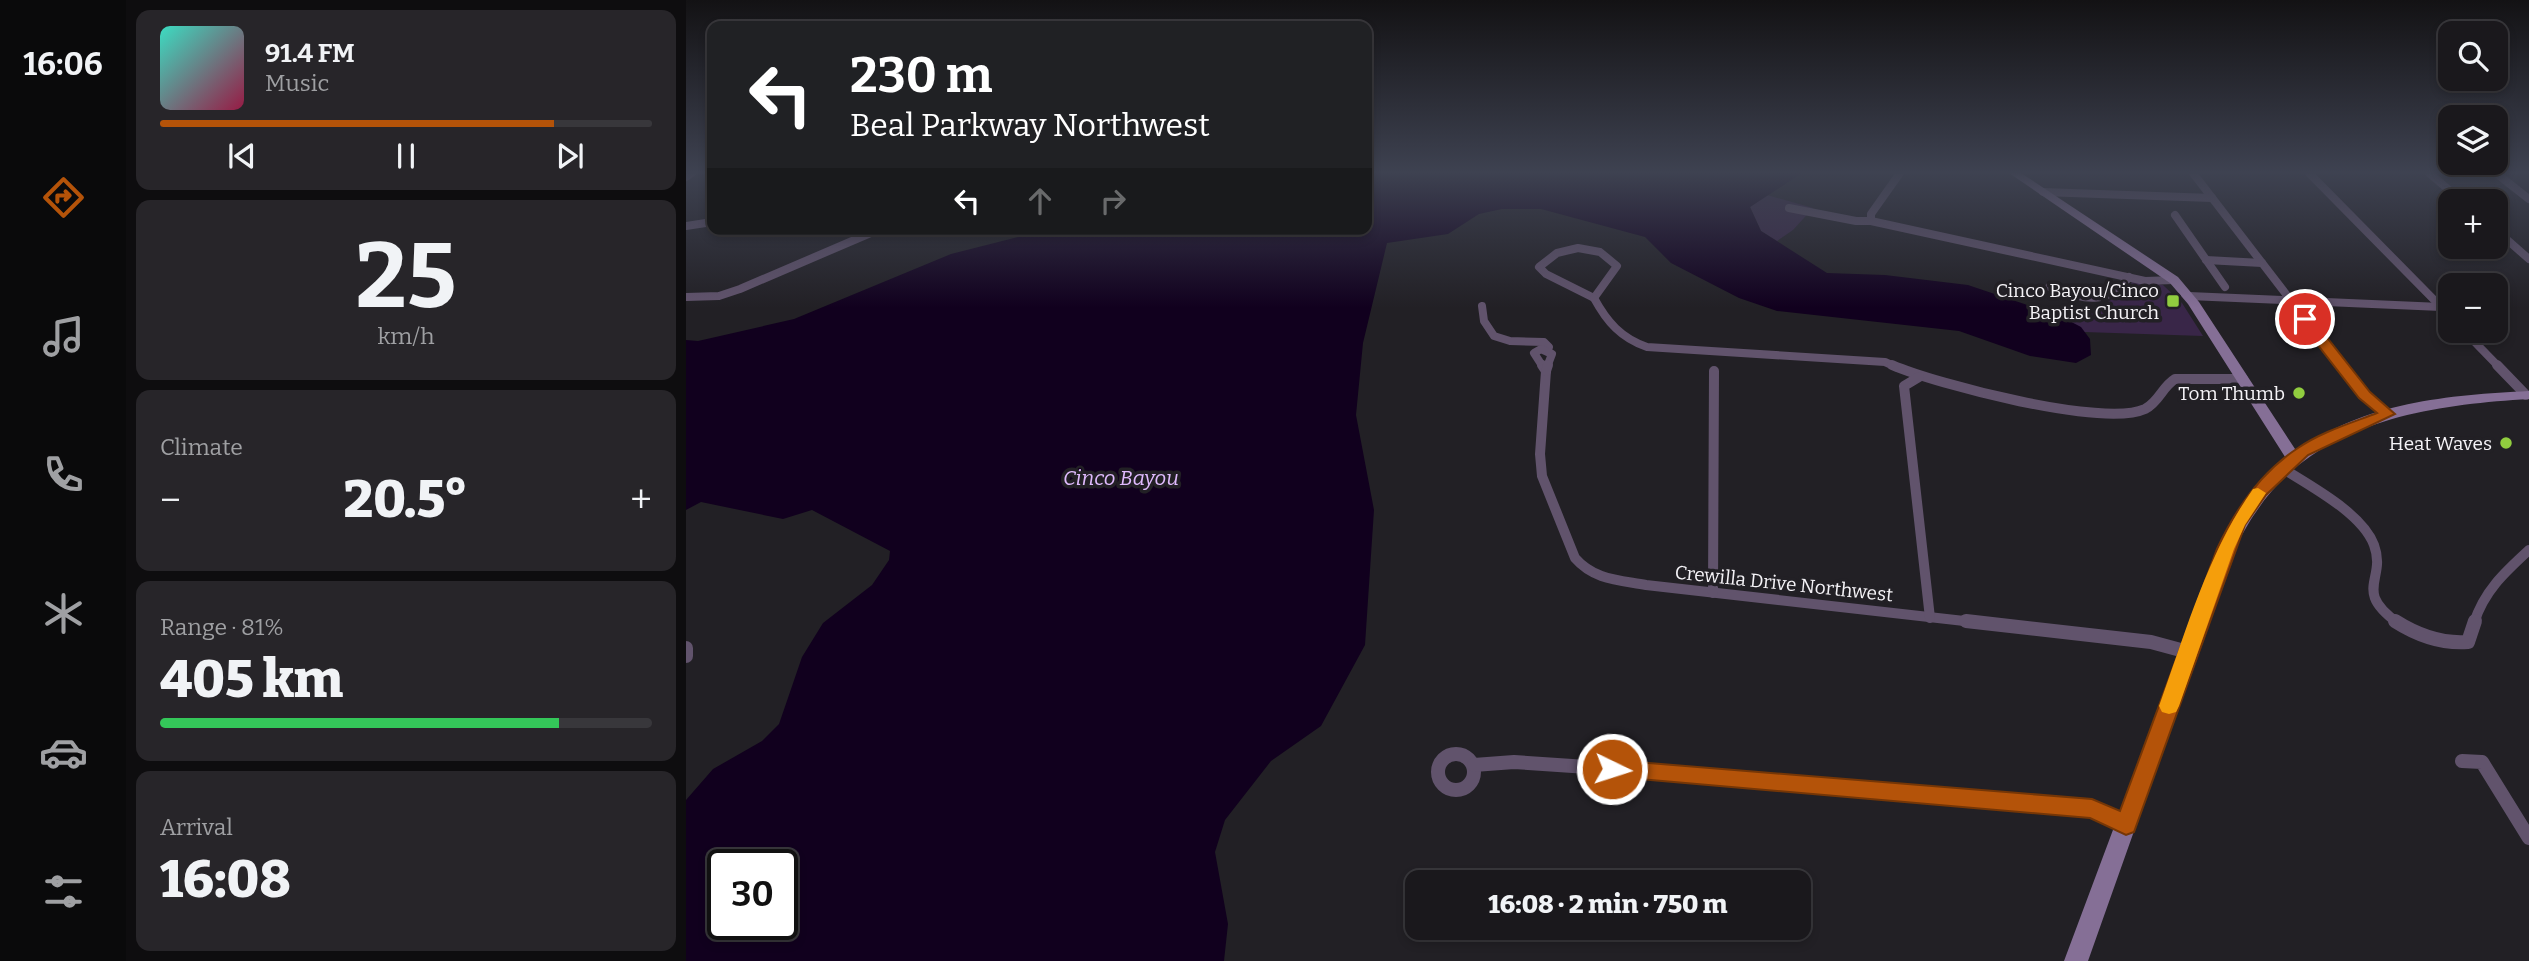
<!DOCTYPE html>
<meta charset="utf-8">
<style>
body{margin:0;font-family:Bitter,serif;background:#272529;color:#f1f3f6;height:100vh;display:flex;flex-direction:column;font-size:26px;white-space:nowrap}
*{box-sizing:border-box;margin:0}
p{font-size:23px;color:#9fa0a3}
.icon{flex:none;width:38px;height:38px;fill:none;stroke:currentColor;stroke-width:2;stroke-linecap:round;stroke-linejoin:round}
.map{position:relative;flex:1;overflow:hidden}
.sheet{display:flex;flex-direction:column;gap:10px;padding:10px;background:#0e0d0f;width:560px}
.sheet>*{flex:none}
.hud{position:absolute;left:21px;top:21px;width:665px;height:214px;border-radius:14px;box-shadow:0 4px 10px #0003,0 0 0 2px #38373b;background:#202124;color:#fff;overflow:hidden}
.buttons{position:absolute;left:1752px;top:21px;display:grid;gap:14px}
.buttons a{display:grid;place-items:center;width:70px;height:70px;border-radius:14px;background:#1a181c;box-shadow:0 4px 10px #0003,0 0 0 2px #38373b;font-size:35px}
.speed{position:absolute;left:21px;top:849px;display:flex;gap:14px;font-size:35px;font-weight:700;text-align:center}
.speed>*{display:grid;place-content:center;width:91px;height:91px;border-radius:50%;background:#1a181c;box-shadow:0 4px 10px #0003,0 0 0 2px #38373b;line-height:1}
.speed .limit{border:4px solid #111;border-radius:10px;background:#fff;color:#111}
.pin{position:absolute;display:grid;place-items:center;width:60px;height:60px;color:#fff;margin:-30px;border:4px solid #fff;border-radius:50%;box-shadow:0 2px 7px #0007}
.me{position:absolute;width:77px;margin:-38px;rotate:94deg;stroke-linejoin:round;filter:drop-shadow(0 0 5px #0008)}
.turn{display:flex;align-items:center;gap:24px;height:147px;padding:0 28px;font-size:32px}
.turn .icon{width:91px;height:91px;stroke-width:2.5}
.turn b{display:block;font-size:49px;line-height:60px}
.lanes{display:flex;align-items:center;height:66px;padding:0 28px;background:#0003;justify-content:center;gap:35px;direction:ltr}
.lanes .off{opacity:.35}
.big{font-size:52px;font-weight:800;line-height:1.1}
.sheet .widget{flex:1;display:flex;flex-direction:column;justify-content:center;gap:10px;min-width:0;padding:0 24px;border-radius:14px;background:#272529}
.sheet .dial{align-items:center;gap:0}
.dial b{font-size:91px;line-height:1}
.song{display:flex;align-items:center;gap:21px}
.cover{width:84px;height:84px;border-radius:10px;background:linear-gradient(135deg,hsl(170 70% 55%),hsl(340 70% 35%))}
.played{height:7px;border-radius:4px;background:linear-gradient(90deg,#b45309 80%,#38373b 80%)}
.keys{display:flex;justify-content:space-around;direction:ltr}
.heat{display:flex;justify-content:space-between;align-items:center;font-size:38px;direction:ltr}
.charge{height:10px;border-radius:5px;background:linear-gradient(90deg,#34c759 81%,#38373b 0)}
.trip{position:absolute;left:719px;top:870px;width:406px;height:70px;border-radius:14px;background:#1a181c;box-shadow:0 4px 10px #0003,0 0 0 2px #38373b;font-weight:800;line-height:70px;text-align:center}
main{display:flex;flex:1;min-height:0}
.tab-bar{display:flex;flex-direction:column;width:126px;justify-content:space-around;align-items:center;background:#0a0a0b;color:#9fa0a3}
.tab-bar .icon{width:49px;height:49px}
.tab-bar .selected{color:#b45309}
.tab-bar b{font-size:32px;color:#f1f3f6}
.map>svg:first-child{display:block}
.green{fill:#392648}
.water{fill:#11001e;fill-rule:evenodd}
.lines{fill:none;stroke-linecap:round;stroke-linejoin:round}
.minor-far2{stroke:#61536c;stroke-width:8}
.minor-far1{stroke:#61536c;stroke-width:10}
.minor{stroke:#61536c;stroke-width:14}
.secondary{fill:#856f96;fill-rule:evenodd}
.route{fill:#b45309;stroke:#753606;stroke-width:2}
.slow{fill:#f59e0b}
.poi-dot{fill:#91cd3f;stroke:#222025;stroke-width:2.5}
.labels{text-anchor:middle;stroke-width:7;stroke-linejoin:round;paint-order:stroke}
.poi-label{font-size:19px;fill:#f5f3f7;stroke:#222025;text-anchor:end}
.street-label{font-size:19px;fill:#f5f3f7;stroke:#222025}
.water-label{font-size:21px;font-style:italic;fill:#dfbafd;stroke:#222025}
</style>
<main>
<nav class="tab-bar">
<b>16:06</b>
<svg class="icon selected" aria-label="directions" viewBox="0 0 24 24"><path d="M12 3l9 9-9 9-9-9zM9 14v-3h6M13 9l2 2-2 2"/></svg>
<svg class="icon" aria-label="music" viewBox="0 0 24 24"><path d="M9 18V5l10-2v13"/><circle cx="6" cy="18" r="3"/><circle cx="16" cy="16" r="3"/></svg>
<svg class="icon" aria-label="phone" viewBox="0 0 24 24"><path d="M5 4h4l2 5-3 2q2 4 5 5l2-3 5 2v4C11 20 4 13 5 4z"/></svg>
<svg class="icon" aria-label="climate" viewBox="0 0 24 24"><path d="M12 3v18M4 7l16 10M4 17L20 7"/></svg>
<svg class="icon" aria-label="car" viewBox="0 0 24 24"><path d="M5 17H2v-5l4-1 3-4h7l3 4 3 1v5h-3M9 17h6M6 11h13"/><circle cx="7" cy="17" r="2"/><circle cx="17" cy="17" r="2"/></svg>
<svg class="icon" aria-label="filters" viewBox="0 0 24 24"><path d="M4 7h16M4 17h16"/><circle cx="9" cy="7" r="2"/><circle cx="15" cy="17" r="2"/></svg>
</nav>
<section class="sheet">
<div class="widget">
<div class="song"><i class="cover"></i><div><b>91.4 FM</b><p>Music</p></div></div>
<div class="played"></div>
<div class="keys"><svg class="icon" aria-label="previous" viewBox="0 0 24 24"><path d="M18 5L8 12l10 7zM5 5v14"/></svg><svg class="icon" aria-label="pause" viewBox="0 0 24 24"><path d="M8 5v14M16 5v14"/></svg><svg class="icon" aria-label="next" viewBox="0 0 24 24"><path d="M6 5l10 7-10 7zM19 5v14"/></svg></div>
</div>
<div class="widget dial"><b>25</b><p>km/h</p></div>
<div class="widget"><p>Climate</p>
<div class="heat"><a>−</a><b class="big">20.5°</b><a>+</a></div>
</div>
<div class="widget"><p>Range · 81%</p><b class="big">405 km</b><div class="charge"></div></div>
<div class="widget"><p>Arrival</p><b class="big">16:08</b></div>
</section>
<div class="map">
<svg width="1843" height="961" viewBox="0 0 1843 961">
<rect width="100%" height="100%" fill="#222025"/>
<g class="green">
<polygon points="1081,195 1127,208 1107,230 1091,241 1075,231 1064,207"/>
<polygon points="1448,280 1477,285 1496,303 1517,336 1398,332 1374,316 1405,314 1439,290"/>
</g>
<path class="water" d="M681,173H1116L1064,207L1075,231L1141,273L1199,275L1282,285L1374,316L1395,327L1404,339L1405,355L1390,363L1344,356L1273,331L1091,311L1053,298L985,263L959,237L855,209H816L793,214L762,234L701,243L677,343L670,415L688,510L679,645L635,726L585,761L539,820L529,852L542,924L538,961H0V800L27,769L76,741L93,724L116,657L137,623L186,585L203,560L204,551L126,510L97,519L15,502L0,510V340L12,341L108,319L265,254L364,229H681ZM37,864H96V924H37Z"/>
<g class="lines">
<g class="minor-far2">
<polyline points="1507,173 1656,367"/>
<polyline points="1623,173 1764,316"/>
<polyline points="1743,173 1776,201"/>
<polyline points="1810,173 1843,199"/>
<polyline points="0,177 6,173"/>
<polyline points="1357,192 1526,198"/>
<polyline points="1103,208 1170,221 1185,221 1459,281 1488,280"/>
<polyline points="1489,215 1539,287"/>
<polyline points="1185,221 1185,214 1214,173"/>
<polyline points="0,226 26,222"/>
<polyline points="1810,230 1843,259"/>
<polygon points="892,248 914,252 931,266 908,298 860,274 853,267 871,253"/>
<polyline points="1520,260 1576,263"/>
<path d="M1363,287C1396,298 1419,308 1443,277"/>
<polyline points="1503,296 1755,307"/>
<polyline points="0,297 33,296 54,289 194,229"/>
<path d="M908,298C921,322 935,338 961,347L1199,362L1210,367"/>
<polyline points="796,306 798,321 808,336 824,341 858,342 863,347 862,350"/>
<polyline points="1778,331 1813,367"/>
<polyline points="857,367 848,353 855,349 866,354 861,367"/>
</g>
<g class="minor-far1">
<polyline points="856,365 860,371"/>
<path d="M1206,365C1250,384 1418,428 1459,409C1473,402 1476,387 1489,379H1557"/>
<polyline points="1655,365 1678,395 1702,414"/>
<polyline points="1811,365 1840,395"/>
<path d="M860,371L854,454L856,476L889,558C908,580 933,580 960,585L1296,623"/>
<polyline points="860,371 862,365"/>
<polyline points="1233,377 1218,386 1244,618"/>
<path d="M1596,468C1624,486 1676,513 1688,545C1701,580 1666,590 1712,623"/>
<polyline points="1027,593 1028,371"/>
<path d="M1788,623C1798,591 1819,572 1843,550"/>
</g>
<g class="minor">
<polyline points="1280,621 1465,642 1502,652"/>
<path d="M1709,621C1731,635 1756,644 1782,642L1789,621"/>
<polyline points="0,648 0,656"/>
<circle cx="770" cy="772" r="18"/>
<polyline points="1776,761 1796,762 1843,838"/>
<polyline points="788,765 828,762 976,772 1406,809 1440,825"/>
</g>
<path class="secondary" d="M1323,173H1335L1492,277L1513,302L1611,452C1676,402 1764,395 1843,391V399C1743,405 1630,421 1570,512C1562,523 1555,537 1548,549L1402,961H1378L1532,549C1551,516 1570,484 1601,460L1502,304L1484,283Z"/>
</g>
<linearGradient id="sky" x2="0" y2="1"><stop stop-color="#131214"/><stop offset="0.56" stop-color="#3e4251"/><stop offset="1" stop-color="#3e4251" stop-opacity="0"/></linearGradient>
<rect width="1843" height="308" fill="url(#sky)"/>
<path class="route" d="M1619,315L1624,316L1684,392L1709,414L1622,455L1580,495L1559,525L1448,832L1440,835L1404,818L919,776L916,769L919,762L926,760L1406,799L1434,811L1531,549C1549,510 1575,472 1612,448C1635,432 1665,423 1691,413L1673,398L1614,322L1613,319Z"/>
<path class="slow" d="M1572,488L1580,493L1559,525L1548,549L1493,706L1490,712L1483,714L1476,712L1473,706C1500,632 1521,554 1567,489Z"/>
<g class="poi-dot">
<rect x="1480" y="294" width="14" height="14" rx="3.5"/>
<circle cx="1613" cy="393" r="7"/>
<circle cx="1820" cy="443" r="7"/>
</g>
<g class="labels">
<g class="poi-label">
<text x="1473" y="297">Cinco Bayou/Cinco<tspan x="1473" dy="22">Baptist Church</tspan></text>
<text x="1599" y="400">Tom Thumb</text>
<text x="1806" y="450">Heat Waves</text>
</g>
<g class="street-label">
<text transform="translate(1098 583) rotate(6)" y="7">Crewilla Drive Northwest</text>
</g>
<g class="water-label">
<text x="435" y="485">Cinco Bayou</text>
</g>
</g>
</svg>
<div class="buttons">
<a><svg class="icon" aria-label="search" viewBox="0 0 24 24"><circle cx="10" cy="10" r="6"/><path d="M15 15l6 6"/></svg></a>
<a><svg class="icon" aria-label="layers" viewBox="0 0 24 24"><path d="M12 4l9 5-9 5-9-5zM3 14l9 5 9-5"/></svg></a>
<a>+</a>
<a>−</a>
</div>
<div class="speed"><div class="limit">30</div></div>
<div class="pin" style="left:1619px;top:319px;background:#d93025"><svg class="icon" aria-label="arrive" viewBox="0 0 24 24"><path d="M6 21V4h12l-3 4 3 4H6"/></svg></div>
<svg class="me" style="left:926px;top:769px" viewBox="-20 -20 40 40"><circle r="17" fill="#b45309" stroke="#fff" stroke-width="3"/><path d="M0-11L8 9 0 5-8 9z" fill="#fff"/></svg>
<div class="trip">16:08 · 2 min · 750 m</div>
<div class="hud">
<div class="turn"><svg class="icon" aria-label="left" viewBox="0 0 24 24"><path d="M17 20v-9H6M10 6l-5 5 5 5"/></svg><div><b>230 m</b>Beal Parkway Northwest</div></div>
<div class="lanes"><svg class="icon" aria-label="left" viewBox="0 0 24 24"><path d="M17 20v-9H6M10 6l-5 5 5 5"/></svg><svg class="icon off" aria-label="ahead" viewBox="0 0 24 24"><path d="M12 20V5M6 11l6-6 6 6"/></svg><svg class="icon off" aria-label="right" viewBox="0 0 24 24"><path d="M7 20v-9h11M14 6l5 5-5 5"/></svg></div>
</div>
</div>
</main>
